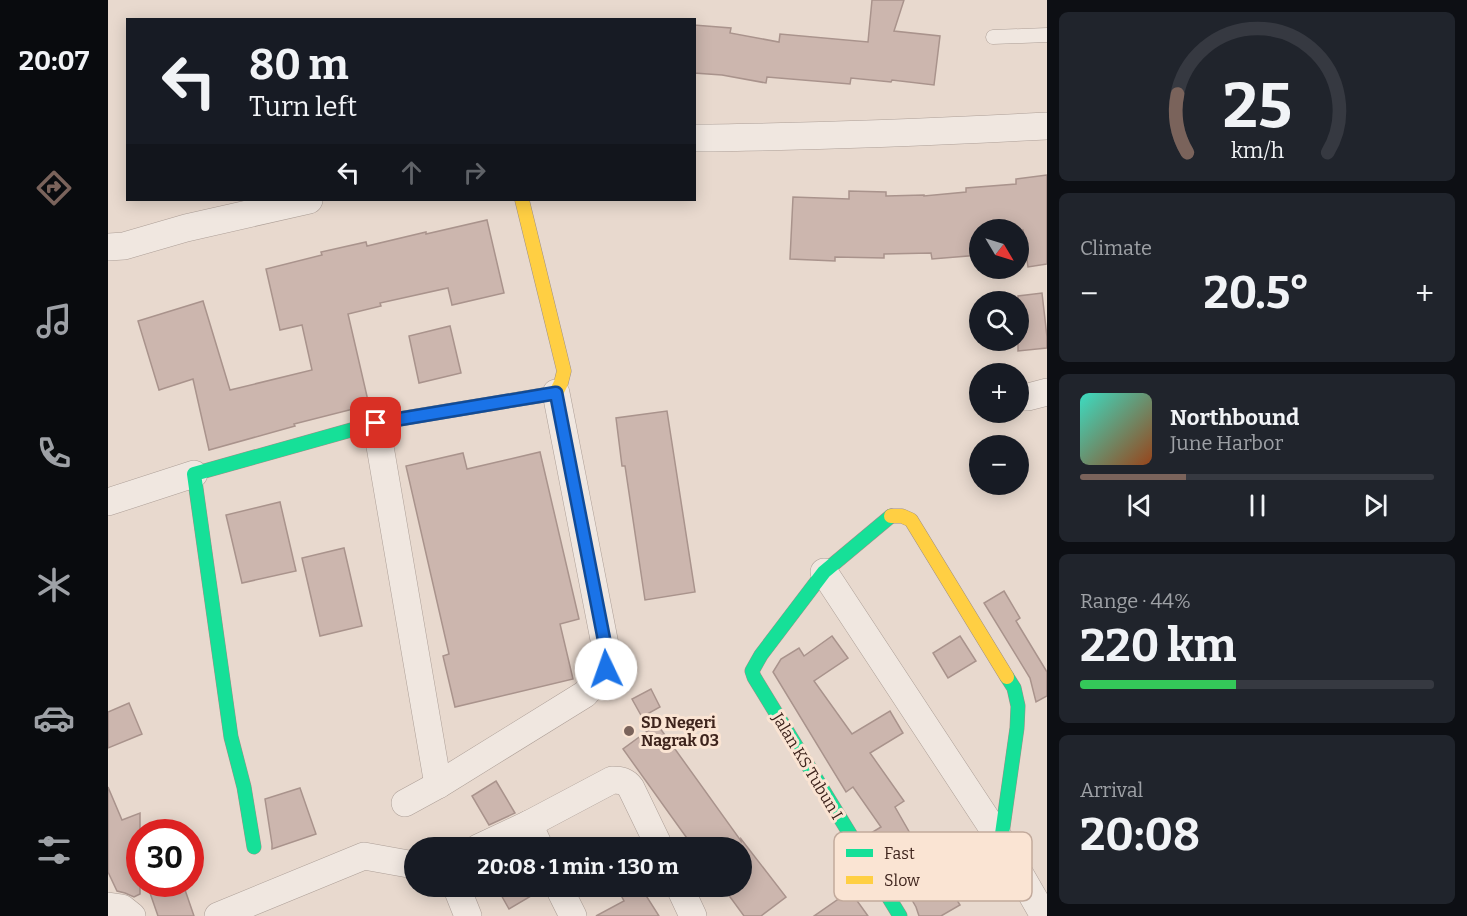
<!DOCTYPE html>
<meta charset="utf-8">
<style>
body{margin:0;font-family:Bitter,serif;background:#20242c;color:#f1f3f6;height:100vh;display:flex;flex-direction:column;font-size:22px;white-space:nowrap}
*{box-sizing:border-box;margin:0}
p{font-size:20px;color:#9ea1a6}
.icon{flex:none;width:33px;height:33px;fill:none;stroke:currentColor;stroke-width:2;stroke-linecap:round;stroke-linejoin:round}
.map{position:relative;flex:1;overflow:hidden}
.side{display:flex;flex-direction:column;gap:12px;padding:12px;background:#0d0f14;width:420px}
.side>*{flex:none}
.hud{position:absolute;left:18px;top:18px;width:570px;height:183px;border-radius:0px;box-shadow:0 3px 15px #0003;background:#171b24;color:#f1f3f6;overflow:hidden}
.needle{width:39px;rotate:128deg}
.controls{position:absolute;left:861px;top:219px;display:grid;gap:12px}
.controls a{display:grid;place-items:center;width:60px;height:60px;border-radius:50%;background:#171b24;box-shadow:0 3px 15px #0003;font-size:30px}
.speed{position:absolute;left:18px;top:819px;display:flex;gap:12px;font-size:30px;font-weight:700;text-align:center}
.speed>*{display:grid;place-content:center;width:78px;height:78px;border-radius:50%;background:#171b24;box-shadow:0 3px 15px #0003;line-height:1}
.speed .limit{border:9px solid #d22;background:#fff;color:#111}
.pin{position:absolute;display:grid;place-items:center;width:51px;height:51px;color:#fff;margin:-26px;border-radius:12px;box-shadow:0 3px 9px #0006}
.me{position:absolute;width:66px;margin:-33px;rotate:357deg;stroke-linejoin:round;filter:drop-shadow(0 0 4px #0008)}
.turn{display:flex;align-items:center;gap:21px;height:126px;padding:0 24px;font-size:27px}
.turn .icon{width:78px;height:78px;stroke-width:2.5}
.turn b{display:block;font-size:42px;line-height:51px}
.lanes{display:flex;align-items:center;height:57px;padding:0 24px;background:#0003;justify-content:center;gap:30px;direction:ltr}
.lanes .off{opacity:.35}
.big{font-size:45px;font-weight:700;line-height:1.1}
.side .tile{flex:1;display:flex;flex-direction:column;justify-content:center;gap:9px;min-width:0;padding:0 21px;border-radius:9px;background:#20242c}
.side .dial{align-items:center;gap:0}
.dial svg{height:156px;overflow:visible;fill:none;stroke:#363941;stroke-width:7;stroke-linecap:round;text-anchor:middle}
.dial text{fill:#f1f3f6;stroke:none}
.song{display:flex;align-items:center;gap:18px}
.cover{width:72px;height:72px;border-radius:9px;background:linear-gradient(135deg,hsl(170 70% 55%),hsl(20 70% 35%))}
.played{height:6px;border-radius:3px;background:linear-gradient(90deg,#7a635b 30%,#363941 30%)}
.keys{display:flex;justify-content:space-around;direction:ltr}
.heat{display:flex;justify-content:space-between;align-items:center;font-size:33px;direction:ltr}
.charge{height:9px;border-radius:4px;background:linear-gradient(90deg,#34c759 44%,#363941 0)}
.trip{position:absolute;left:296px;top:837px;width:348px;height:60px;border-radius:30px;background:#171b24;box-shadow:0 3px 15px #0003;font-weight:700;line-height:60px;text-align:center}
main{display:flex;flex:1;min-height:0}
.tab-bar{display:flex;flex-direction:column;width:108px;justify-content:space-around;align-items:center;background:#090b0e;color:#9ea1a6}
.tab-bar .icon{width:42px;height:42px}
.tab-bar .on{color:#7a635b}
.tab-bar b{font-size:27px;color:#f1f3f6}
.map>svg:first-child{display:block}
.building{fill:#ccb6ae;stroke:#a9938c;stroke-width:1.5}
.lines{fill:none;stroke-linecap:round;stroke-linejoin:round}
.lane-casing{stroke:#ad9f97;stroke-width:15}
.street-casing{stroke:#ad9f97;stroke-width:28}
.fast-casing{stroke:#9d8e86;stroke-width:15}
.slow-casing{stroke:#9d8e86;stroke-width:15}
.lane{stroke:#f0e7e0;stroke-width:14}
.street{stroke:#f0e7e0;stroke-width:27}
.fast{stroke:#16e098;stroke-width:14}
.slow{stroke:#ffcf43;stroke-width:14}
.route-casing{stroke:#114b97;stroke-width:15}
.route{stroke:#1a73e8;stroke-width:10}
.poi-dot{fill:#7a635b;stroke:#fae4d3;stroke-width:2}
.labels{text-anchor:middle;stroke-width:6;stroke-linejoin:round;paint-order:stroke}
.poi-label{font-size:16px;font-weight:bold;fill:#3e241d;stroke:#fae4d3;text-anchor:start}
.street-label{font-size:16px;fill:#3e241d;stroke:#fae4d3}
.key{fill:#fae4d3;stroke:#c2aa9c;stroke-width:1.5}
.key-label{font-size:16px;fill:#3e241d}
</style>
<main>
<nav class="tab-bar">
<b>20:07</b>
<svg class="icon on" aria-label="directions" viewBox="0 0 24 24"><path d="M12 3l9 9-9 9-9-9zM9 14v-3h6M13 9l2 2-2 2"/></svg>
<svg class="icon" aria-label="music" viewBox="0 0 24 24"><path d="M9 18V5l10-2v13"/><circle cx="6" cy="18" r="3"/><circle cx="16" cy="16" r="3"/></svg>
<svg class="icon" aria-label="phone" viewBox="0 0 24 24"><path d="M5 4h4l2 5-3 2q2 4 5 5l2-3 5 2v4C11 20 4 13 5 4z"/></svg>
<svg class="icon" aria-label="climate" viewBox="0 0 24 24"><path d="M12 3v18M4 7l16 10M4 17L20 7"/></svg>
<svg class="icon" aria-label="car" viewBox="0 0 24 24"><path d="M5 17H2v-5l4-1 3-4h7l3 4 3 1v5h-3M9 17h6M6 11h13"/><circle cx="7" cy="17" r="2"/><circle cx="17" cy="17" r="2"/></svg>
<svg class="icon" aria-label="filters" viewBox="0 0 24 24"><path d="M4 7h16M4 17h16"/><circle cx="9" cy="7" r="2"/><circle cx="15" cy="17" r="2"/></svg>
</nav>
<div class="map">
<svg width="939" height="916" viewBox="0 0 939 916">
<rect width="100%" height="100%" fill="#e8d9ce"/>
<g class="building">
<polygon points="764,0 796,0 786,31 832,36 826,85 784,80 783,82 743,78 742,84 659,77 658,83 614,75 586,73 586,25 623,28 622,33 671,42 672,34 760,42"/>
<polygon points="939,175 939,264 920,267 915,230 872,230 872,255 824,259 823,253 776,254 776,258 727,257 727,261 682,259 685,197 741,199 741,191 778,192 778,196 816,195 816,196 858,192 858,188 908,184 908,179"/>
<polygon points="379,220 396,293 344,305 340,288 272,303 273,306 240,314 261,405 186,424 187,426 101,450 85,379 51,390 30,321 95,301 122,390 204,370 194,325 172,330 158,269 214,255 213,252 258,242 259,246 318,232 318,234"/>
<polygon points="934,293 939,337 939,348 910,351 910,296"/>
<polygon points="342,326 353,373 311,383 301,336"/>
<polygon points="559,411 587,592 537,600 517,466 514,466 508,418"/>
<polygon points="432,452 471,619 452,624 465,679 347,707 335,656 341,654 298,466 355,453 359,469"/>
<polygon points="172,502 188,571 134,583 118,515"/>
<polygon points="236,548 254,626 212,636 194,558"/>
<polygon points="896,591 912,618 908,621 939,672 939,696 928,702 922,678 876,603"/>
<polygon points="724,636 740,658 706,681 744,734 782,711 795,733 762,753 796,801 787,807 803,835 775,852 763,833 773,827 745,787 738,792 665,672 673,659 691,648 696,656"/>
<polygon points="852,636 868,661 840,678 825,653"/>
<polygon points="543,689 552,707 534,717 524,699"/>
<polygon points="21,703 34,734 0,748 0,712"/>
<polygon points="549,724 633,841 633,839 678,897 653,916 636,916 614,886 633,886 633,848 586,848 515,749"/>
<polygon points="388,781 407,813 381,825 364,796"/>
<polygon points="0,787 14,820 32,813 32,894 26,897 17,893 9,891 0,872"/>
<polygon points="192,788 208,834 164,849 164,844 157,799"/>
<polygon points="837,880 852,905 833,916 811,916 808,907 804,900"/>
<polygon points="71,884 75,884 86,916 50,916 42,893"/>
<polygon points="403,886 434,886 435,889 401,909 392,893"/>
<polygon points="508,886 532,886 551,916 488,916 516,901"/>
<polygon points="742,891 760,916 706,916"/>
</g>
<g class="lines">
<g class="lane-casing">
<polyline id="lane" points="885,37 939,35"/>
</g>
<g class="street-casing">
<g id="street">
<path d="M586,138C704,137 822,132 939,126"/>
<polyline points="0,247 16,246 78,228 201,200"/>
<polyline points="920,397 939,392"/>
<polyline points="268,423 330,785"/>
<polyline points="0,502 86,474"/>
<polyline points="716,572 893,841 936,916"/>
<polyline points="297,803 330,785 477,694 498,669 500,660 448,393"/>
<polyline points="370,848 421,824"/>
<path d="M432,848L421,824L504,780C513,780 518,781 523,788L552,848"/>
<polyline points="348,886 360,916"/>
<polyline points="450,886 465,916"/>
<polyline points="571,886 585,916"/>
<polyline points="0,906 14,908 24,916"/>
<polyline points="110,916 256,856 306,865"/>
</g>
</g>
<g class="fast-casing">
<g id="fast">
<polyline points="783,516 716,572 653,655 644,671 646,677 792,916"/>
<polyline points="893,841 909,728 910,706 906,688 899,677"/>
<polyline points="146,847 136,787 123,737 86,474 268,423 285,420"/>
</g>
</g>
<g class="slow-casing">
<g id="slow">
<polyline points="285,420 448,393 453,383 456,371 414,200"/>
<polyline points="783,516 794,516 803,520 899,677"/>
</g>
</g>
<use href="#lane" class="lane"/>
<use href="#street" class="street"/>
<use href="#fast" class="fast"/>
<use href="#slow" class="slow"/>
</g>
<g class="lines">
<g class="route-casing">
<polyline id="route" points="268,423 448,393 500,660 498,669"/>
</g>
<use href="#route" class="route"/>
</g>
<circle class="poi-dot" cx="521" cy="731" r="6"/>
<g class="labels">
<g class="poi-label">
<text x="533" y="728">SD Negeri<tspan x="533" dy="18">Nagrak 03</tspan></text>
</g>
<g class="street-label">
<text transform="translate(700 766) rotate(59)" y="6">Jalan KS Tubun I</text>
</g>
</g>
<rect x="726" y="832" width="198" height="69" rx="9" class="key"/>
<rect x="738" y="849" width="27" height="8" fill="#16e098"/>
<rect x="738" y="876" width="27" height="8" fill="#ffcf43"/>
<g class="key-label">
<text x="776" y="859">Fast</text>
<text x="776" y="886">Slow</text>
</g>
</svg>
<div class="controls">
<a><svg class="needle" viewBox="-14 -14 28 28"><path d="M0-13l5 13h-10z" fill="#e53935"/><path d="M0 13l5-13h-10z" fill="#9ea1a6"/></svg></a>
<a><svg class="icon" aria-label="search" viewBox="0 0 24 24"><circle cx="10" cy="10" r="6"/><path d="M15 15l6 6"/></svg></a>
<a>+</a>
<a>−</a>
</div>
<div class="speed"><div class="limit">30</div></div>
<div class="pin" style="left:268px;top:423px;background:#d93025"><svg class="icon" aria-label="arrive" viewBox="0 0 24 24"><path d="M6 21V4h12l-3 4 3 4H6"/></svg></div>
<svg class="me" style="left:498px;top:669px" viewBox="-20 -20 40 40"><circle r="19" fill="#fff"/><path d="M0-13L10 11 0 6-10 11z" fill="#1a73e8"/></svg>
<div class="trip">20:08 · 1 min · 130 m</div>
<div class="hud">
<div class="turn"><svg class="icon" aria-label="left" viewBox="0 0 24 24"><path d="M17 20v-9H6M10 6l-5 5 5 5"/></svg><div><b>80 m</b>Turn left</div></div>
<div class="lanes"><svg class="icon" aria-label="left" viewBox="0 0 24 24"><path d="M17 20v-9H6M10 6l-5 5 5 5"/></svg><svg class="icon off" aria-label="ahead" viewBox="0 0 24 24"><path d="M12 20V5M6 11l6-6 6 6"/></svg><svg class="icon off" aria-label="right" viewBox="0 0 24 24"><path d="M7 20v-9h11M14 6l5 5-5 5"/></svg></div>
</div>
</div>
<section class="side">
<div class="tile dial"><svg viewBox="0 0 100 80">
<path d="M14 69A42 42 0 1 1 86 69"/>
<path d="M14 69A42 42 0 0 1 9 39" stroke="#7a635b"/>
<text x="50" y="56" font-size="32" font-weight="700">25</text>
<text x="50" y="72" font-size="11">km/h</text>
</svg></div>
<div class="tile"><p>Climate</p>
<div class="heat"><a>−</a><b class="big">20.5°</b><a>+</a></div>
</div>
<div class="tile">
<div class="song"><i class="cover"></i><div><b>Northbound</b><p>June Harbor</p></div></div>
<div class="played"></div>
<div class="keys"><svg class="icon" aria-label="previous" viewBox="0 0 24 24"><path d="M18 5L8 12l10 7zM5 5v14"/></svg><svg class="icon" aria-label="pause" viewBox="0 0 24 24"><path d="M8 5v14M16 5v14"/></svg><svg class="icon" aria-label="next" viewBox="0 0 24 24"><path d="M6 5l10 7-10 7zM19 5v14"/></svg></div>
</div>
<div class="tile"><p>Range · 44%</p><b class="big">220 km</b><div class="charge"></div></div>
<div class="tile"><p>Arrival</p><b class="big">20:08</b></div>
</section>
</main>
